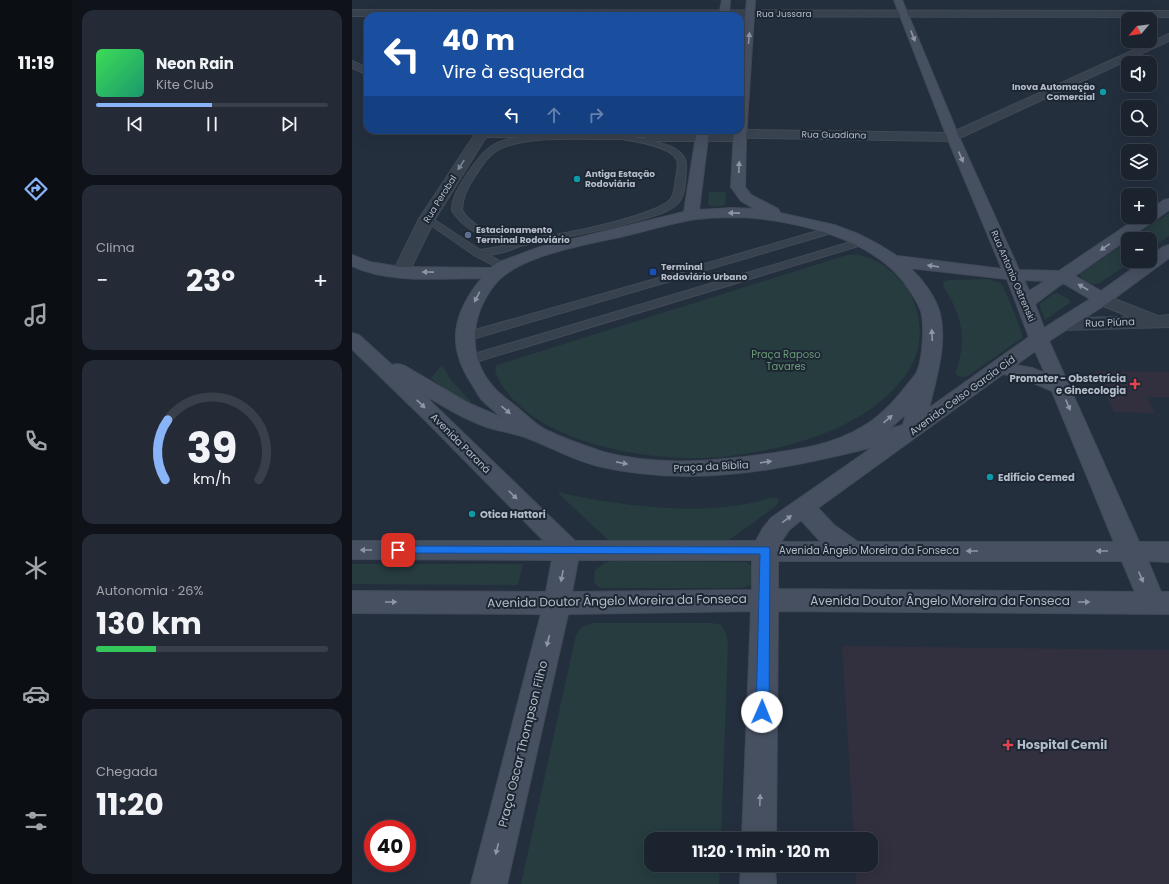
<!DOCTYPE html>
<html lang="pt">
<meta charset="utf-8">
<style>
body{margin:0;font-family:Poppins,sans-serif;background:#242b36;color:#f1f3f6;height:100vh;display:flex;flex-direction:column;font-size:15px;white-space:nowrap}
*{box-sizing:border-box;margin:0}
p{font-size:13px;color:#a0a4aa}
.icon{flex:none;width:22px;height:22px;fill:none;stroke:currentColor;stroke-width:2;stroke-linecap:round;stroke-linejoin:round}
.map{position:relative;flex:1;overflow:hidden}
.drawer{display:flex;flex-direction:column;gap:10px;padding:10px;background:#0f1319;width:280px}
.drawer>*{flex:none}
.top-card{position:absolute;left:12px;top:12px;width:380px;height:122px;border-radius:12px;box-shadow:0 4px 16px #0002,0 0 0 1px #39404a;background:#1a4fa0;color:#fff;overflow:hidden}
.needle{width:26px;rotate:241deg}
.controls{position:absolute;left:769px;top:12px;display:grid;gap:8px}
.controls a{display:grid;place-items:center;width:36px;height:36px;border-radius:8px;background:#1b232e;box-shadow:0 4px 16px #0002,0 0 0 1px #39404a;font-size:20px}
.speed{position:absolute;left:12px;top:820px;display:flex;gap:8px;font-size:20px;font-weight:700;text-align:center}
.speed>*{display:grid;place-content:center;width:52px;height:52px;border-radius:50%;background:#1b232e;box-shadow:0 4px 16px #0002,0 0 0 1px #39404a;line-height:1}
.speed .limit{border:6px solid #d22;background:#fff;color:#111}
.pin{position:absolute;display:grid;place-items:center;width:34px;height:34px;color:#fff;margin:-17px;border-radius:8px;box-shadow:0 2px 6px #0006}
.me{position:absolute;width:44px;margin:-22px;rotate:1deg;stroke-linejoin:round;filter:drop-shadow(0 0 3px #0008)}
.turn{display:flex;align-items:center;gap:14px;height:84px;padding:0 12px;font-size:18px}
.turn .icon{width:52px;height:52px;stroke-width:2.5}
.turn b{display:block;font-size:28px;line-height:34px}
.lanes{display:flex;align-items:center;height:38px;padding:0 12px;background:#0003;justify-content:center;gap:20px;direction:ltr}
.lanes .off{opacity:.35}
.big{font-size:30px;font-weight:700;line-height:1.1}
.drawer .tile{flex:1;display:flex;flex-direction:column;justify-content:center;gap:6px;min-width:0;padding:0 14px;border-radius:12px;background:#242b36}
.drawer .dial{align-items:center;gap:0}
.dial svg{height:104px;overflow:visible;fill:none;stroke:#39404a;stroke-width:7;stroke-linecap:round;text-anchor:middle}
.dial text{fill:#f1f3f6;stroke:none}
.song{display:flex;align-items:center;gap:12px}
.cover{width:48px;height:48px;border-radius:6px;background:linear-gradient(135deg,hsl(130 70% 55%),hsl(160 70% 35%))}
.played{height:4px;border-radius:2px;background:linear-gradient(90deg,#8ab4f8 50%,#39404a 50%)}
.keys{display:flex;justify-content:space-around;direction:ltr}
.heat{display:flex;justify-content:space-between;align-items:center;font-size:22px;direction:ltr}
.charge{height:6px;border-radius:3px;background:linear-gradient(90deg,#34c759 26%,#39404a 0)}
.trip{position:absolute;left:292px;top:832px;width:234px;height:40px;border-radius:12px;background:#1b232e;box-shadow:0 4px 16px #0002,0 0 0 1px #39404a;font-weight:700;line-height:40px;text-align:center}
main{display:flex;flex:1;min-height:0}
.dock{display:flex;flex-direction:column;width:72px;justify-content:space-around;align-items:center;background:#0b0e12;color:#a0a4aa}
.dock .icon{width:28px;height:28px}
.dock .on{color:#8ab4f8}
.dock b{font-size:18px;color:#f1f3f6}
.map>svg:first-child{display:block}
.medical{fill:#32303f}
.green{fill:#263c3f}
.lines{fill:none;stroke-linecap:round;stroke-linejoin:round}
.lane-casing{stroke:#414a57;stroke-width:2}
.street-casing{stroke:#414a57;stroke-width:2}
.secondary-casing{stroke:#414a57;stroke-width:2}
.lane{fill:#38414e;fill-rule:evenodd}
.street{fill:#38414e;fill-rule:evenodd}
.secondary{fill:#465061;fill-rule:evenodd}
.oneway{fill:#8e96a5}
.oneway2{fill:#7c8592}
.route{fill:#1a73e8;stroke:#114b97}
.culture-dot{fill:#0f9aa8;stroke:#1d2633;stroke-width:1.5}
.service-dot{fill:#5c6f8a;stroke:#1d2633;stroke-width:1.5}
.transit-dot{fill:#1a4fb4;stroke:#1d2633;stroke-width:1.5}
.health-dot{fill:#e0444e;stroke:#1d2633;stroke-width:1.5}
.labels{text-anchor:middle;stroke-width:4;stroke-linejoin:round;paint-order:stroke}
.far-street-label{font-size:9px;fill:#b4bcc9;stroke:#1d2633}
.far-poi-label{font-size:9px;font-weight:bold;fill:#b4bcc9;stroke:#1d2633;text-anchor:start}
.street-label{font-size:10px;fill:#b4bcc9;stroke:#1d2633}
.park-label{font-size:10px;fill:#6b9a76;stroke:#1d2633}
.poi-label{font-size:10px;font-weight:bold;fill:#b4bcc9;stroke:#1d2633;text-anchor:start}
.near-street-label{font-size:12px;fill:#b4bcc9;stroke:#1d2633}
.near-poi-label{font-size:12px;font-weight:bold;fill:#b4bcc9;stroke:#1d2633;text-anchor:start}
</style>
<main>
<nav class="dock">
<b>11:19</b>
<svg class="icon on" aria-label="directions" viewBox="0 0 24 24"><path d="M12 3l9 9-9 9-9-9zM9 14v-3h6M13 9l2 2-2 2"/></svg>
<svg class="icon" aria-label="music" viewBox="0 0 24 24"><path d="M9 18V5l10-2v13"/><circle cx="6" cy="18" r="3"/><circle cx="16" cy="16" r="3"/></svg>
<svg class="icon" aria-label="phone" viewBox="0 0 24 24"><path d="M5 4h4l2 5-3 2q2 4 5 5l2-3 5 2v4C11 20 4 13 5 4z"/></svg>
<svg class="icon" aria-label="climate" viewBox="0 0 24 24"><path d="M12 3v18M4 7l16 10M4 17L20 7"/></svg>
<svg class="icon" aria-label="car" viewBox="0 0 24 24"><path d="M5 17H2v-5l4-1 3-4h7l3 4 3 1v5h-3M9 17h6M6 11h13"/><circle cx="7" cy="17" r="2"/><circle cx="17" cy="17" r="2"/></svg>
<svg class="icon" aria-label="filters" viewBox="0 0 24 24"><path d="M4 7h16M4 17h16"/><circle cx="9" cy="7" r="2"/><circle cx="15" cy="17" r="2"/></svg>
</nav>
<section class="drawer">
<div class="tile">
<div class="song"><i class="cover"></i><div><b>Neon Rain</b><p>Kite Club</p></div></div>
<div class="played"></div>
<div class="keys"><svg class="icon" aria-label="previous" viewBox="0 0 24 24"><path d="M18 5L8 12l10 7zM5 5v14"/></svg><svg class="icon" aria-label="pause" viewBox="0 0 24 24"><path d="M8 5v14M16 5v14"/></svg><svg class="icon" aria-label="next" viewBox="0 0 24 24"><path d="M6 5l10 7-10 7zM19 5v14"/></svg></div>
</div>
<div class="tile"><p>Clima</p>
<div class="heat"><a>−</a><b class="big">23°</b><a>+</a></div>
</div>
<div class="tile dial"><svg viewBox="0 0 100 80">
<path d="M14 69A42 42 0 1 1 86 69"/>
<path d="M14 69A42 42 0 0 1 16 23" stroke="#8ab4f8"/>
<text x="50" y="56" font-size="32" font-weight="700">39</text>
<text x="50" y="72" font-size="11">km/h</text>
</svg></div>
<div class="tile"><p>Autonomia · 26%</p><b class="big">130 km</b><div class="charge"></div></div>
<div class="tile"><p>Chegada</p><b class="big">11:20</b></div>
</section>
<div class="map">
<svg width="817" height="884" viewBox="0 0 817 884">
<rect width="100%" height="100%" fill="#242f3e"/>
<g class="medical">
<polygon points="743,371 817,372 817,397 795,397 803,413 762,412"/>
<polygon points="490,646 817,650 817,884 504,884 503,865 519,865 519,839 502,839"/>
</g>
<g class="green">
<polygon points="388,16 394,16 388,98"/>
<polygon points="357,192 374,192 373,205 361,207 356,204"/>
<polygon points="817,213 817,236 798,249 798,239 779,239"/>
<polygon points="776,241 776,261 781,261 746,284 740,284 729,279 728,274"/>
<path d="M495,255C499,255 503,254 507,255C526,258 545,274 555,289C565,304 570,326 567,343C563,367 548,385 530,400C489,435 431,449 378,456C309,465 172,446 143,371L145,365Z"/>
<path d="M637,279L648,283L651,286C655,295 671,331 670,338L616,376C611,378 607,377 603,373C616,340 610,315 591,286L592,281L597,280Z"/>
<polygon points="705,293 717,299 719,302 693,320 687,304 701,294"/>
<polygon points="90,365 99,380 118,401 118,405 112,405 79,378"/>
<path d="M205,492C267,506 357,518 418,498H425L427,500L424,506L377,540L257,541Z"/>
<polygon points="260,561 395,562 401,569 402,581 399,585 390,588 248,588 242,582 243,570 252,563"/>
<polygon points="0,564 171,564 166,585 0,584"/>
<polygon points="240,623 360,623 369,625 373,631 376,642 369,839 299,839 299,865 368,865 367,884 169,884 224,635 230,627"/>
</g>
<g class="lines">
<g class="lane-casing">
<g id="lane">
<path d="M203,135H269L292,139L293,136H296L388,137L392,139L388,141H300C314,144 336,150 334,168C333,178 334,195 326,203C317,212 302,216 290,219C251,231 211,237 172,245C166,246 160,250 155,251C149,253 143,254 137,255L155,265L156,267L151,270L122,255L70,219L72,217H78L128,250L147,247L156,244C135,239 111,230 100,210C100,197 107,187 114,176C120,167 128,155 137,148C154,135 182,136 203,135ZM269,139C282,141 319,146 325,160C327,165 325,172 324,178C323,185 323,196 317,201C297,218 186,242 159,238C142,236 118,225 110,210C110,198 116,186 123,176C128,168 136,156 144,151C172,134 237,140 269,139Z"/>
<polygon points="479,227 484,230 483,232 347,272 339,272 338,270 339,268"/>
<polygon points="509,239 513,240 514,242 513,244 120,363 112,363 110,360 112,357"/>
<polygon points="328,272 332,273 333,275 332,277 117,340 109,340 107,337 109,334"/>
</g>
</g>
<g class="street-casing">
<g id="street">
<polygon points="0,10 817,11 817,17 0,16"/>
<polygon points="817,34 817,41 601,141 351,137 134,137 83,219 55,276 49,277 43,276 41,272 67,219 123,134 119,130 388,130 599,133"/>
<polygon points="0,61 16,68 16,75 0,68"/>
<polygon points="750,294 806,316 817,315 817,327 711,330 704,328 702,324 704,320 711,318 778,317 744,303 741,299 744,295"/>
</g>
</g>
<g class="secondary-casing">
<g id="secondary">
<polygon points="370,0 378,0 377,16 367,16"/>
<path d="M395,0H403L394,139L393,187L399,195L426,209L428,213L482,225L506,234L529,246L545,256L650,269L595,137L542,0H550L607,137L667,270L707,271L787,217H798V209L812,200L817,199V210L723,276L749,291L791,261H798V256L811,247L817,245V258L756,303L697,341L787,542H817V562L796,561L809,592H817V614L426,611L424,839H390L399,611L216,614L155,884H119L189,614L0,613V591L194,592L200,560L0,559V541H192L74,421L0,349V333L7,335L40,365L46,364L53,366L116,403L151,418C144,412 136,406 130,400C126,395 123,389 120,384C94,345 101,313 130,278C90,278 37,284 0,266V255L18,262L48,267L139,268L145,263L188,247L332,212L345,130H357L347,210L380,208L403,209L389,201L379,187L382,130H388V70ZM388,217C444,220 527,239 558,291C562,297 566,303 569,311C573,324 571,359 565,372C563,376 558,381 555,385C542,402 528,417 510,427C479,446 443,450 408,455C356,462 303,466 251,452C236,447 208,437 194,430C184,425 175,416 167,409C160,403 152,398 145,391C114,360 117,317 143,284C166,255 237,244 272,236C294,231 316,224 338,220C354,217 372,217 388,217ZM558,268L655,279L677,337L577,408C584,379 595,344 588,314C584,297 570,279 558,268ZM672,280L693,281L677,291ZM711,283L738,299L692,328L683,304ZM683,351L693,373L680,368L664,365ZM651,374L668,377L700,391L762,542H506L482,525L466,508ZM71,394C91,406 112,419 135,427C148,431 161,433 173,437C197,446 221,460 246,466C339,488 430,470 521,447L419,518L411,528L404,541H223ZM554,414L551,425L537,429ZM449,520L469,542H429L437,530ZM226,560H400V590L220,592ZM426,561H770L783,592L426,589Z"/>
<polygon points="389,865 423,865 424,884 388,884"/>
</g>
</g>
<use href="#lane" class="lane"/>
<use href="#street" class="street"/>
<use href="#secondary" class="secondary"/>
</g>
<defs><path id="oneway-solid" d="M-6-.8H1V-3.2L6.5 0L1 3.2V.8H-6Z"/></defs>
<g class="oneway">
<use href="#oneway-solid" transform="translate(561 36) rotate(68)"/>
<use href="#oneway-solid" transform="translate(397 38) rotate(-85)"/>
<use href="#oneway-solid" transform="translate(609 157) rotate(67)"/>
<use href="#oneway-solid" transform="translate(387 167) rotate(-88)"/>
<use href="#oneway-solid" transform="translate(382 213) rotate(-179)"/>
<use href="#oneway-solid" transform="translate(753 247) rotate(145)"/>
<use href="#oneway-solid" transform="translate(581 266) rotate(-172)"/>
<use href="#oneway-solid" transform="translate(76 272) rotate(-179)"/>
<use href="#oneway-solid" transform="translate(731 287) rotate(-150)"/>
<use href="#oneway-solid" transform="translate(125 297) rotate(117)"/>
<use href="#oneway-solid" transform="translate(580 335) rotate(-93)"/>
<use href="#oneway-solid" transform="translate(69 404) rotate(44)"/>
<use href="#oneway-solid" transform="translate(716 405) rotate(67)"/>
<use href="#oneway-solid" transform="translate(154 410) rotate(41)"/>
<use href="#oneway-solid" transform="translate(536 419) rotate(-41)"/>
<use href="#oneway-solid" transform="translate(414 462) rotate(-8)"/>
<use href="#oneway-solid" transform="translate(270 463) rotate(11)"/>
<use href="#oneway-solid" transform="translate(161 495) rotate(45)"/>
<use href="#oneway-solid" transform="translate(435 519) rotate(-38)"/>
<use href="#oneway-solid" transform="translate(14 550) rotate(180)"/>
<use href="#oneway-solid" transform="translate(620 551) rotate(-180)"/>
<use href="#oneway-solid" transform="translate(750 551) rotate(-180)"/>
<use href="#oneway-solid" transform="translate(210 576) rotate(101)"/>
<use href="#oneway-solid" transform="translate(789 577) rotate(67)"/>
<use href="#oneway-solid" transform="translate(39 602)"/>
<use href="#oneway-solid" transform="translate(732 602)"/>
<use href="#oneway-solid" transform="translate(196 641) rotate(104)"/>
<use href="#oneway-solid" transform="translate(408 800) rotate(-88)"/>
<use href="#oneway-solid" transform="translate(145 849) rotate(104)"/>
</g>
<use class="oneway2" href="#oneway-solid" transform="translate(109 165) rotate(123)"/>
<polygon class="route" points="46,546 417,547 418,550 417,712 415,716 410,717 406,716 404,712 408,554 46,553 42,552 41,550 42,547"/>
<g class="culture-dot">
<circle cx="751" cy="92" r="4"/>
<circle cx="225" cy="179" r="4"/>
<circle cx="638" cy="477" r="4"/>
<circle cx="120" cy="514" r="4"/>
</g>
<circle class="service-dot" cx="116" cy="235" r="4"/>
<rect class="transit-dot" x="297" y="268" width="8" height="8" rx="2"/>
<g class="health-dot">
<path d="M781 378h4v4h4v4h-4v4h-4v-4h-4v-4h4z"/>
<path d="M654 739h4v4h4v4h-4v4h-4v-4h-4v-4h4z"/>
</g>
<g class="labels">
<g class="far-street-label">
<text x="432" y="17">Rua Jussara</text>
<text transform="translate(482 135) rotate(1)" y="3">Rua Guadiana</text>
<text transform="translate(88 199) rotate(-58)" y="3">Rua Perobal</text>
<text transform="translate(661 276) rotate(67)" y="3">Rua Antonio Ostrenski</text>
</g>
<g class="far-poi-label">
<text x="743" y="90" text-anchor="end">Inova Automação<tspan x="743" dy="10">Comercial</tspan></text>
<text x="233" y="177">Antiga Estação<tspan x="233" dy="10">Rodoviária</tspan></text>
<text x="124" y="233">Estacionamento<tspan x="124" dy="10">Terminal Rodoviário</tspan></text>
<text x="309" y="270">Terminal<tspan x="309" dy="10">Rodoviário Urbano</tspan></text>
</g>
<g class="street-label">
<text transform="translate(758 322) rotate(-2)" y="4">Rua Piúna</text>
<text transform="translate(610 395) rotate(-36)" y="4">Avenida Celso Garcia Cid</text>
<text transform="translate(109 443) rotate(45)" y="4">Avenida Paraná</text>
<text transform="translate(359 466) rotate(-3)" y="4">Praça da Bíblia</text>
<text x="517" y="554">Avenida Ângelo Moreira da Fonseca</text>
</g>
<g class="park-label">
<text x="434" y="358">Praça Raposo<tspan x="434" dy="12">Tavares</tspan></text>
</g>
<g class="poi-label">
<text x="774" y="382" text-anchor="end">Promater - Obstetrícia<tspan x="774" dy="12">e Ginecologia</tspan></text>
<text x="646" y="481">Edifício Cemed</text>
<text x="128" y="518">Otica Hattori</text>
</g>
<g class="near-street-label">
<text transform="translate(265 601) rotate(-1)" y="4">Avenida Doutor Ângelo Moreira da Fonseca</text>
<text x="588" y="605">Avenida Doutor Ângelo Moreira da Fonseca</text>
<text transform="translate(171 744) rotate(-76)" y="4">Praça Oscar Thompson Filho</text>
</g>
<g class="near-poi-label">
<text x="665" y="749">Hospital Cemil</text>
</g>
</g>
</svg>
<div class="controls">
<a><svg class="needle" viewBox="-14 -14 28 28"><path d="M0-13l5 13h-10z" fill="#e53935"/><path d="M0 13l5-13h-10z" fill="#a0a4aa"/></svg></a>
<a><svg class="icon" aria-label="sound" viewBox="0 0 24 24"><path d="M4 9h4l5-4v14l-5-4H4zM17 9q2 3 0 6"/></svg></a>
<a><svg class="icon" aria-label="search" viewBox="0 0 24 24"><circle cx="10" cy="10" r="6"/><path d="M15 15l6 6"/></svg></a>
<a><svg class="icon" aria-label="layers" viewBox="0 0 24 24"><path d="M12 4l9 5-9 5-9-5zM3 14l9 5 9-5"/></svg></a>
<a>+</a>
<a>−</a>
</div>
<div class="speed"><div class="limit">40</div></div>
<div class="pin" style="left:46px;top:550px;background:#d93025"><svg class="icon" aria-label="arrive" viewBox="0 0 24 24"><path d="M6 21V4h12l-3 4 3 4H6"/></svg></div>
<svg class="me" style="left:410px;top:712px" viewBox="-20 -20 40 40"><circle r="19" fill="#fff"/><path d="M0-13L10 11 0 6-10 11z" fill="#1a73e8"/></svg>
<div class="trip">11:20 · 1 min · 120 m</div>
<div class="top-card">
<div class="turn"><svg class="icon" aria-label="left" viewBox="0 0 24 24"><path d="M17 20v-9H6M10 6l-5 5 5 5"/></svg><div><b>40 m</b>Vire à esquerda</div></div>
<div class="lanes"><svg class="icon" aria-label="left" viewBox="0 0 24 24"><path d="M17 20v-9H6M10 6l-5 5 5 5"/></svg><svg class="icon off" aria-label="ahead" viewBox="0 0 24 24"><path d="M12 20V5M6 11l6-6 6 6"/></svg><svg class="icon off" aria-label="right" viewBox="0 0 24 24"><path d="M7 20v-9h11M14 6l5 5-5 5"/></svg></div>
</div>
</div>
</main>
